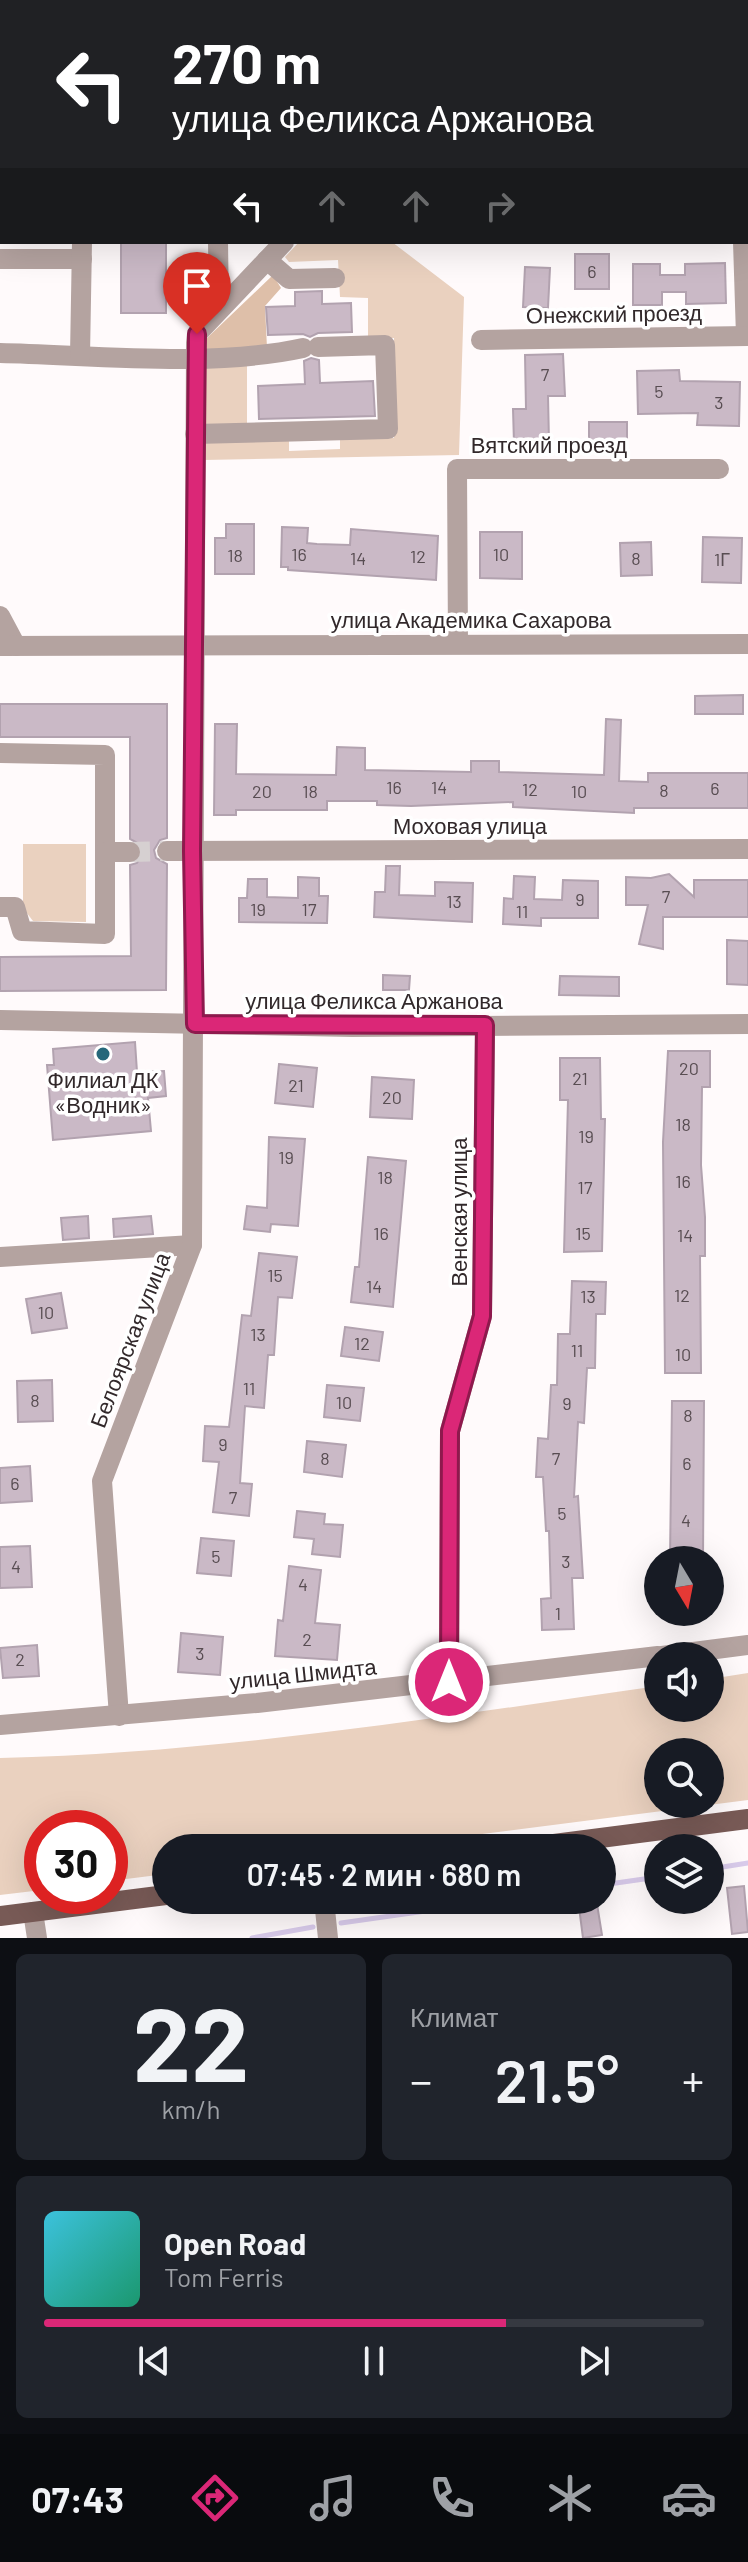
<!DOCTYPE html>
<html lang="ru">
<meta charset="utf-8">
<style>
body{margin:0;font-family:Barlow,sans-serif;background:#20242c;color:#f1f3f6;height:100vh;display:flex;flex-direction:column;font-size:30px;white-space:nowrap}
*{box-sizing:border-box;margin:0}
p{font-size:26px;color:#9ea1a6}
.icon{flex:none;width:44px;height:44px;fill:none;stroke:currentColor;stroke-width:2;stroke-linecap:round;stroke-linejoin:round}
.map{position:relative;height:1938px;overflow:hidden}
.panel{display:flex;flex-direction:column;gap:16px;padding:16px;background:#0d0f14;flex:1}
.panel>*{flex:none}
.top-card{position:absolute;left:0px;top:0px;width:748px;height:244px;box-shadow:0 8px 32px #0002;background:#202124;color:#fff;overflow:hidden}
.needle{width:52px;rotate:170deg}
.controls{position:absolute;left:644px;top:1546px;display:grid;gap:16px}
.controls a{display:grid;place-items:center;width:80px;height:80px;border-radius:50%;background:#171b24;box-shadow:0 8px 32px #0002;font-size:40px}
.speed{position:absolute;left:24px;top:1810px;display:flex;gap:16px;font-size:40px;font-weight:700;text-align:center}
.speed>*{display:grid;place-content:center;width:104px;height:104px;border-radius:50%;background:#171b24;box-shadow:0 8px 32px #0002;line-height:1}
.speed .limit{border:12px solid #d22;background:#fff;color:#111}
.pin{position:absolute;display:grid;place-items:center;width:68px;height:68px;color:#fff;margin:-82px -34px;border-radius:50% 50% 50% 0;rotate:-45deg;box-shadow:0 0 8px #0007}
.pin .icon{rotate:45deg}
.me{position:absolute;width:88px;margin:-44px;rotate:0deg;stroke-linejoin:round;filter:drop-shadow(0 0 6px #0008)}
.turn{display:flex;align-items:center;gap:28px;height:168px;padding:0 40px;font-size:36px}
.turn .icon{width:104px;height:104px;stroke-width:2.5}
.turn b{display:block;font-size:56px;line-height:68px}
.lanes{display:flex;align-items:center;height:76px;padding:0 40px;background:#0003;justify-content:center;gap:40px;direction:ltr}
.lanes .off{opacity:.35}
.big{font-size:60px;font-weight:600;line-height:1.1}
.panel .card{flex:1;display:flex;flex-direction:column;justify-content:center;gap:12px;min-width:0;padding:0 28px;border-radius:12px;background:#20242c}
.panel .dial{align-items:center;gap:0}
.dial b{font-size:104px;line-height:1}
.song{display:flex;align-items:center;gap:24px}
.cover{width:96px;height:96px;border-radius:12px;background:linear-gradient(135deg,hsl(190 70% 55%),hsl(160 70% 35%))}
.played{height:8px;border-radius:4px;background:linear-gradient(90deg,#db2777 70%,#363941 70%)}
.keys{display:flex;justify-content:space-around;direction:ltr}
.heat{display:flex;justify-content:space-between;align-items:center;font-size:44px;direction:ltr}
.panel .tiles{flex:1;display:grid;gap:16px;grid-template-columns:1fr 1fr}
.card:last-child{grid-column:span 2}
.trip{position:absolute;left:152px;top:1834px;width:464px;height:80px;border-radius:40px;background:#171b24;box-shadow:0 8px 32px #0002;font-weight:600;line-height:80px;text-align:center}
.dock{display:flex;height:128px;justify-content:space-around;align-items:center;background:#090b0e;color:#9ea1a6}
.dock .icon{width:56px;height:56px}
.dock .on{color:#db2777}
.dock b{font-size:36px;color:#f1f3f6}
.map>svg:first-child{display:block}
.green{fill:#ead1bf;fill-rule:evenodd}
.forest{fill:#debfa9}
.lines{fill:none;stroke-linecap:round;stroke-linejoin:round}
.stream{stroke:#d9cbeb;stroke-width:5}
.building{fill:#cab9c6;stroke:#b2a2af;stroke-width:2}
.minor-tunnel{stroke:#d6d0d1;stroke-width:20;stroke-dasharray:20 10;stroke-linecap:butt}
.minor{stroke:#b4a3a0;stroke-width:20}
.major{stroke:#785a56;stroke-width:20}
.route-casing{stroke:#8e194d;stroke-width:20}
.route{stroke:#db2777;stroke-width:14}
.poi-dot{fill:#25677a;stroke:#fff;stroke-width:3}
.labels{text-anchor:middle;stroke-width:7;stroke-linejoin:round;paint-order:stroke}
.number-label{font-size:18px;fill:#584d52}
.street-label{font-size:22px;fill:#32292b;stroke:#fff}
.poi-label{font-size:22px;fill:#32292b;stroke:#fff}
</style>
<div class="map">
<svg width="748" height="1938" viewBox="0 0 748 1938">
<rect width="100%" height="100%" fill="#fffafb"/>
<g class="green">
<polygon points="299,242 392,242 464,297 459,455 204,460 204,441 289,438 289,451 340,449 340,438 394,438 394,338 368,339 368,298 340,297 338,260 289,262 285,257"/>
<polygon points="247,365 247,426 204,426 204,366"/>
<polygon points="23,844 86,844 86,922 33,921 23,908"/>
<path d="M748,1673V1800L372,1848H166V1874L110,1881V1828H42V1890L0,1895V1758C220,1753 440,1717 658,1686V1708H710V1679ZM710,1752V1804H658V1752Z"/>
</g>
<polygon class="forest" points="273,275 281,288 265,306 267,348 207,350 207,338"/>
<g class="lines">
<g class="stream">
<polyline points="710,1869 748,1863"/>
<polyline points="602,1885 658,1877"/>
<polyline points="341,1923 489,1902"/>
<polyline points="252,1938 313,1927"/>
</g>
</g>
<g class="building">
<rect x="121" y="242" width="45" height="71"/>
<rect x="575" y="254" width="34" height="35"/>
<polygon points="725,263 726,303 686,304 686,292 662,292 662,305 633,305 633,264 660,264 660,275 685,275 685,264"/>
<polygon points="525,267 550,268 548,308 523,307"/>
<polygon points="322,291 322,304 351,303 352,332 318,333 310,337 303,334 268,335 266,307 295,306 295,292"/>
<polygon points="563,354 565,396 548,396 549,442 514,443 513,409 526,409 525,355"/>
<polygon points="311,358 319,360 320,383 373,381 375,416 259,419 258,386 305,384 304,361"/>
<polygon points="679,370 680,381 740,382 739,426 697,425 698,413 638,414 637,371"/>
<polygon points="589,422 627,422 627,448 589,449"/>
<polygon points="226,524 254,524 254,574 215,574 215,538 226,538"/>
<polygon points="282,527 308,528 307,543 317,544 350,545 351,529 438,536 436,580 288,570 288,567 281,567"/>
<polygon points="480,532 522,532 522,579 480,578"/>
<polygon points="703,537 742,538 741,583 702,582"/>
<polygon points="651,542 652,575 621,576 620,543"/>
<polygon points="743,695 743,714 695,714 695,696"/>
<polygon points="0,704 167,704 167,838 160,840 154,850 156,858 167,864 166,990 0,991 0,957 131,956 130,865 137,863 143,853 141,845 130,839 130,737 0,737"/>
<polygon points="606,719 621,720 619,781 648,782 648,773 748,773 748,808 634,808 634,813 513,807 513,802 411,806 377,805 377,801 327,801 327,810 236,810 236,815 214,815 215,724 237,724 236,774 336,775 337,747 365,748 365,770 471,772 471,761 499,761 499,772 604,775"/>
<polygon points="386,866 400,866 399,895 435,896 435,882 473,883 472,922 374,917 375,892 385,892"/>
<polygon points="669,874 694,897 694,880 748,880 748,917 663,917 663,949 639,944 648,905 626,905 626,877 651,878"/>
<polygon points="514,876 535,877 534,899 562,900 563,880 598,881 598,918 541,918 541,926 503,924 504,898 513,899"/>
<polygon points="298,877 319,878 319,896 328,896 327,923 239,922 239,898 247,898 248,879 267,879 267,897 298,898"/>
<polygon points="727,940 748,941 748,985 727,984"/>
<polygon points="383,975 410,976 409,990 383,990"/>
<polygon points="560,976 619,977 619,996 559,995"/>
<polygon points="135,1042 137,1072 164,1071 166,1096 148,1098 151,1131 53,1140 47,1065 54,1065 53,1049"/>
<polygon points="668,1051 710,1051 710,1087 702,1087 701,1165 705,1217 705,1256 700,1256 701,1373 665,1373 663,1142"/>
<polygon points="560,1058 600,1058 601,1119 605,1119 602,1251 564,1252 568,1100 560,1100"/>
<polygon points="279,1064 317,1068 313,1107 275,1103"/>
<polygon points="372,1077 414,1080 412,1119 370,1117"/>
<polygon points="269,1137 305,1139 298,1226 271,1224 270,1232 244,1229 247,1206 267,1208"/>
<polygon points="368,1157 406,1161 393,1307 351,1302 355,1267 359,1267"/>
<polygon points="88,1216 89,1238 63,1240 61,1218"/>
<polygon points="151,1216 153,1234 114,1237 113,1219"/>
<polygon points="259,1253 297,1257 292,1298 278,1297 274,1355 268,1355 264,1408 245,1406 240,1483 252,1484 249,1516 213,1512 219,1462 203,1461 205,1426 229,1427 242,1315 251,1316"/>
<polygon points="572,1281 606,1282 605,1314 596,1314 595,1368 587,1368 584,1423 578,1422 574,1497 578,1496 583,1578 572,1578 574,1629 542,1630 541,1599 551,1598 549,1531 546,1531 543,1477 536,1477 538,1438 548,1439 551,1385 557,1385 558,1334 570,1334"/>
<polygon points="61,1293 67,1328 32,1333 26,1299"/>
<polygon points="345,1327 383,1332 379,1361 341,1356"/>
<polygon points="52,1380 53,1421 18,1422 17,1381"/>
<polygon points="327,1385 364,1388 360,1421 324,1417"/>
<polygon points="672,1401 704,1401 703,1560 670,1560"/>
<polygon points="307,1441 346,1445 342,1477 304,1472"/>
<polygon points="30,1466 32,1501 0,1503 0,1468"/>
<polygon points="297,1511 325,1514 324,1524 343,1525 340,1557 312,1554 314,1539 294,1537"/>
<polygon points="201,1538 234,1541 231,1576 197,1573"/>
<polygon points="30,1546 32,1587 0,1588 0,1547"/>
<polygon points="289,1566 321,1570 315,1623 340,1625 337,1660 275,1656 278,1620 283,1621"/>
<polygon points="181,1633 223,1637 220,1675 178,1672"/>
<polygon points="37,1645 39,1676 3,1678 0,1648"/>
<polygon points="744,1886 748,1932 732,1934 727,1888"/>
<polygon points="597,1904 602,1935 583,1938 579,1907"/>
</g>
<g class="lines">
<polyline class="minor-tunnel" points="130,852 167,851"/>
<g class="minor">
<polyline points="133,0 134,2"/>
<polyline points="510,0 512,2"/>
<polyline points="416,2 418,0"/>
<polyline points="746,53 748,53"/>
<polyline points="0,154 2,154"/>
<polyline points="218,242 219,309"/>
<polyline points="743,242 746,336"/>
<polyline points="0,259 82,259"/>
<polyline points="267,260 289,279 335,278"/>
<polyline points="481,340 748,336"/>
<path d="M0,353C94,355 212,368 303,348"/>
<polyline points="80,356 82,242"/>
<polyline points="195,434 388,429 385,345 318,347"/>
<polyline points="0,616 16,646"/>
<polyline points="458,644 457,469 719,469"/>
<polyline points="0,646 748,644"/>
<polyline points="0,753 105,755 105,934 22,931 15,907 0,907"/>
<polyline points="167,851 748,849"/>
<polyline points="105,852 130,852"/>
<polyline points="0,1020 352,1027 748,1024"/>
<polyline points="0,1257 192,1245"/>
<polyline points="662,1656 748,1645"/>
<polyline points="449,1682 450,1431 482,1316 485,1025"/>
<polyline points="119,1716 102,1481 192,1245 196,343 197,334 284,242"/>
<polyline points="0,1725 257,1703 658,1656"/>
<polyline points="324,1900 328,1938"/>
<polyline points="33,1912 37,1938"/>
</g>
<g class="major">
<polyline points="523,1848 748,1819"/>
<polyline points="0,1916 166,1895"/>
</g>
</g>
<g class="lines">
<g class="route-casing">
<polyline id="route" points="197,334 192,851 195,1024 485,1025 482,1316 450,1431 449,1682"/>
</g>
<use href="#route" class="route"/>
</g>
<circle class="poi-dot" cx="103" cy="1054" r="8"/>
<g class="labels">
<g class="number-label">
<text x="592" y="278">6</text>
<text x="545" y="381">7</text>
<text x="659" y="398">5</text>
<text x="719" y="409">3</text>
<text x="299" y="561">16</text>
<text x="501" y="561">10</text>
<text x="235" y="562">18</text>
<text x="418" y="563">12</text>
<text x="358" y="565">14</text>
<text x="636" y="565">8</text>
<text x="722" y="566">1Г</text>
<text x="394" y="794">16</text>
<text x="439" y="794">14</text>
<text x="715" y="795">6</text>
<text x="530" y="796">12</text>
<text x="664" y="797">8</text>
<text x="262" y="798">20</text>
<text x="310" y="798">18</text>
<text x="579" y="798">10</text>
<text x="666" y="903">7</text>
<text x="580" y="906">9</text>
<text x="454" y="908">13</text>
<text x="258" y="916">19</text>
<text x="309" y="916">17</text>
<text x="522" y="918">11</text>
<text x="689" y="1075">20</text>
<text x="580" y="1085">21</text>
<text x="296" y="1092">21</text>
<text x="392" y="1104">20</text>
<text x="683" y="1131">18</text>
<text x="586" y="1143">19</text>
<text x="286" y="1164">19</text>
<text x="385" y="1184">18</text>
<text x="683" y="1188">16</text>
<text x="585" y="1194">17</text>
<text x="381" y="1240">16</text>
<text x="583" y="1240">15</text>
<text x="685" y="1242">14</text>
<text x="275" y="1282">15</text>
<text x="374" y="1293">14</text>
<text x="682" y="1302">12</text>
<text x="588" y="1303">13</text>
<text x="46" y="1319">10</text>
<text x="258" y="1341">13</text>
<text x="362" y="1350">12</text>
<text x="577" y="1357">11</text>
<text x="683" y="1361">10</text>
<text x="249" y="1395">11</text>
<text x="35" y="1407">8</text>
<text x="344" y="1409">10</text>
<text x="567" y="1410">9</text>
<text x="688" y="1422">8</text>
<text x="223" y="1451">9</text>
<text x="325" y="1465">8</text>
<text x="556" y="1465">7</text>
<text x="687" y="1470">6</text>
<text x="15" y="1490">6</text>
<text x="233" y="1504">7</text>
<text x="562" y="1520">5</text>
<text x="686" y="1527">4</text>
<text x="216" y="1563">5</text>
<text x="566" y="1568">3</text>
<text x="16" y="1573">4</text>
<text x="303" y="1591">4</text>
<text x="558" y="1620">1</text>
<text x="307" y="1646">2</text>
<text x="200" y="1660">3</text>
<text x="20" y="1666">2</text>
</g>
<g class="street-label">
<text transform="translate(614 314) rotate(-1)" y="8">Онежский проезд</text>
<text x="549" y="453">Вятский проезд</text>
<text x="471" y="628">улица Академика Сахарова</text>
<text x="470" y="834">Моховая улица</text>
<text x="374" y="1009">улица Феликса Аржанова</text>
<text transform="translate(459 1212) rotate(-90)" y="8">Венская улица</text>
<text transform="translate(130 1340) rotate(-69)" y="8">Белоярская улица</text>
<text transform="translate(303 1674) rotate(-6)" y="8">улица Шмидта</text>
</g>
<g class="poi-label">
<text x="103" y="1088">Филиал ДК<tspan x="103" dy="25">«Водник»</tspan></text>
</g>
</g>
</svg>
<div class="controls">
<a><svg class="needle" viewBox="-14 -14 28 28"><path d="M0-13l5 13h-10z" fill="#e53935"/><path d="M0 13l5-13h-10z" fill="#9ea1a6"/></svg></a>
<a><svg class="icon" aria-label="sound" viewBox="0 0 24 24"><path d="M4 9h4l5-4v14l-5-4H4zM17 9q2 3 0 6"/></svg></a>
<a><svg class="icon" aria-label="search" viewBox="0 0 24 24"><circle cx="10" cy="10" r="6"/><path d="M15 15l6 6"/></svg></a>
<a><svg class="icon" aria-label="layers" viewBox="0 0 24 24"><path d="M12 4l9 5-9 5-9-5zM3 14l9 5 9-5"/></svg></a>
</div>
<div class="speed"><div class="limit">30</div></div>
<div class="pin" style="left:197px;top:334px;background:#d93025"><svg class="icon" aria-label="arrive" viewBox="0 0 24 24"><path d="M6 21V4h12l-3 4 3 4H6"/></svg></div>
<svg class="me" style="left:449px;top:1682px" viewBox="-20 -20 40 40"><circle r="17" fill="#db2777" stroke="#fff" stroke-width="3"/><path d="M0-11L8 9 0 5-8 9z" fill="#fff"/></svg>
<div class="trip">07:45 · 2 мин · 680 m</div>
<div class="top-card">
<div class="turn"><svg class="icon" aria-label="left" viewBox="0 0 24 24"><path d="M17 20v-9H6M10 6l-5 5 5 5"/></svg><div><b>270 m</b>улица Феликса Аржанова</div></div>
<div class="lanes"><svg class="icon" aria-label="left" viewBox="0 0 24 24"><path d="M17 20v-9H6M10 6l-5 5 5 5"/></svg><svg class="icon off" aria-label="ahead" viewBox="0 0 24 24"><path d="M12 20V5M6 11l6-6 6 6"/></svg><svg class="icon off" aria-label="ahead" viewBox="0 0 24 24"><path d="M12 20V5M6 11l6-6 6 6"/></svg><svg class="icon off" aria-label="right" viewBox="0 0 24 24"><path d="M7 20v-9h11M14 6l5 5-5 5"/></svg></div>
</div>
</div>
<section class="panel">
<div class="tiles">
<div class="card dial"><b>22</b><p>km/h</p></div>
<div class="card"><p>Климат</p>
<div class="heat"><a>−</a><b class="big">21.5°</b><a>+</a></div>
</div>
<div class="card">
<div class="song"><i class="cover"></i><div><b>Open Road</b><p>Tom Ferris</p></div></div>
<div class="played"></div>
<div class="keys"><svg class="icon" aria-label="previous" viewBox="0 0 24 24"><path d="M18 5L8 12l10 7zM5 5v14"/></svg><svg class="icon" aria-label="pause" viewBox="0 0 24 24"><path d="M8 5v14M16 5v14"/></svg><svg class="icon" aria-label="next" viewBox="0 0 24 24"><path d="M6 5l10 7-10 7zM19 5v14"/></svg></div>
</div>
</div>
</section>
<nav class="dock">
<b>07:43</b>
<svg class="icon on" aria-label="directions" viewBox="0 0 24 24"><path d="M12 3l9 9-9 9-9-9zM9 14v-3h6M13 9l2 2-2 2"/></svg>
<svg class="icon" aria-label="music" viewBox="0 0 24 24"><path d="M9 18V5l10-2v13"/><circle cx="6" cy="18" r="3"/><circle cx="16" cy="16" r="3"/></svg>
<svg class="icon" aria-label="phone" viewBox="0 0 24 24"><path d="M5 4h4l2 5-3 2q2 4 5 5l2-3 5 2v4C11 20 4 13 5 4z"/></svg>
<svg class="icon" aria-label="climate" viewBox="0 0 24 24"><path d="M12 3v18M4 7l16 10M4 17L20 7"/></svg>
<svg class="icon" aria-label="car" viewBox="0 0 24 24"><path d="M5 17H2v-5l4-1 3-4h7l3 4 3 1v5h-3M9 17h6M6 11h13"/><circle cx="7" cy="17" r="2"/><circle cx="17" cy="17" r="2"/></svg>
</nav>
